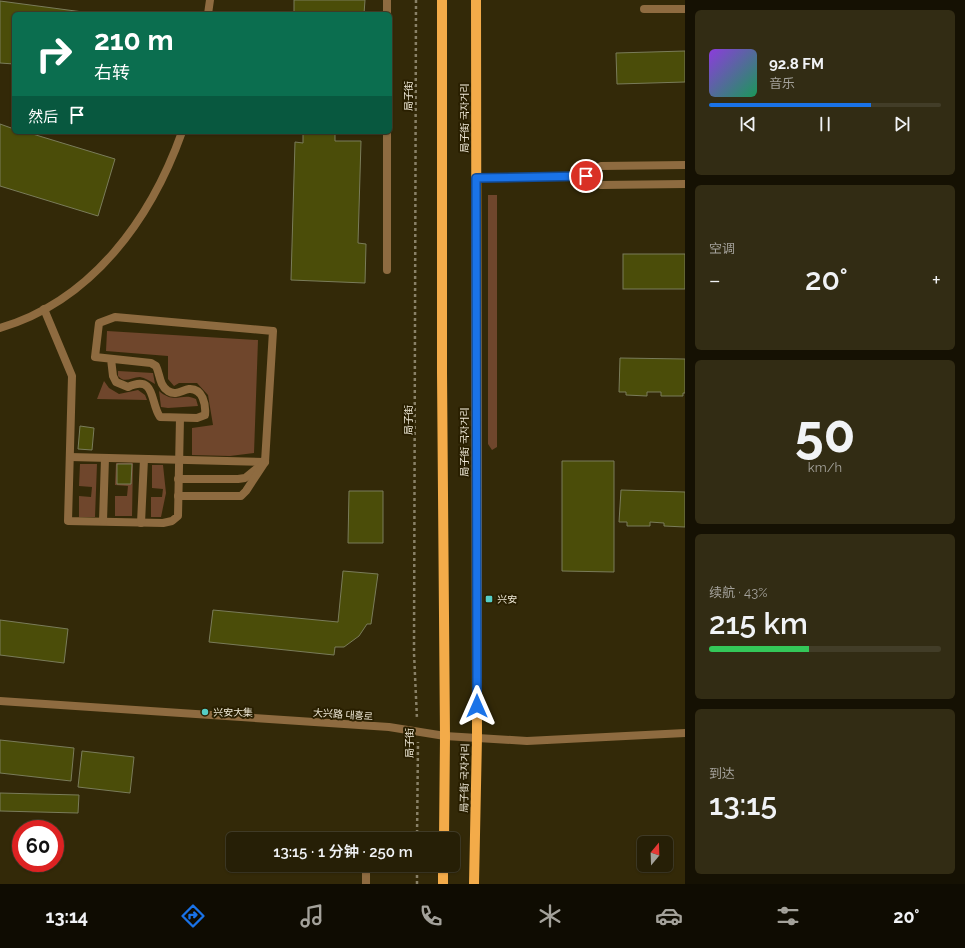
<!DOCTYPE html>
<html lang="zh">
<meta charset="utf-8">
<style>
body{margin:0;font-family:Raleway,"Noto Sans SC","Noto Sans KR",sans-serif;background:#322c14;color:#f1f3f6;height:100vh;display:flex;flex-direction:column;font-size:15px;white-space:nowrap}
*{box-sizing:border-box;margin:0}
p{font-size:13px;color:#a4a29b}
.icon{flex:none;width:22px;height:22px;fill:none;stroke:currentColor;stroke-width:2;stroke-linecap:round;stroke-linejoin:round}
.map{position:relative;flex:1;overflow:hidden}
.panel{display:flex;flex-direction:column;gap:10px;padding:10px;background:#151103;width:280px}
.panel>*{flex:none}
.top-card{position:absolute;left:12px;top:12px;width:380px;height:122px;border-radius:6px;box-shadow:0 1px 3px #0004,0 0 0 1px #423d28;background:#0b6e4f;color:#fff;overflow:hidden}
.needle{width:26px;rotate:19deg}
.buttons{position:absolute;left:637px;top:836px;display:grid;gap:8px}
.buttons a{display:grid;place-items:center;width:36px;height:36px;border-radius:6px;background:#261f06;box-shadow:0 1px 3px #0004,0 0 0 1px #423d28;font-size:20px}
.speed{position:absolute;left:12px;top:820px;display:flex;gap:8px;font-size:20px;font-weight:700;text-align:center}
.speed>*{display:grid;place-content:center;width:52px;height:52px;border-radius:50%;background:#261f06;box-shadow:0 1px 3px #0004,0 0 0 1px #423d28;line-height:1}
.speed .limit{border:6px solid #d22;background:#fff;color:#111}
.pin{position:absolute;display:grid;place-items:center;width:34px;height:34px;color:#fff;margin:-17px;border:2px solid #fff;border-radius:50%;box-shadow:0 1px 4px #0007}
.me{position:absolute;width:44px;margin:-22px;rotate:0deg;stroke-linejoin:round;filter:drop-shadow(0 0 3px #0008)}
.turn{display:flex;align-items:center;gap:14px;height:84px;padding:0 16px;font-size:18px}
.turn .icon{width:52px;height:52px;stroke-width:2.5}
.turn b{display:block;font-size:28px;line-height:34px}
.then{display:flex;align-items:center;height:38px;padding:0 16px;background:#0003;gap:8px;font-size:15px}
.big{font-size:30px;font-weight:600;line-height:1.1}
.panel .card{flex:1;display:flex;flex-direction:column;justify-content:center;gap:6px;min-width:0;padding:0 14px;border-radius:6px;background:#322c14}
.panel .dial{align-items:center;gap:0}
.dial b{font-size:52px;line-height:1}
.song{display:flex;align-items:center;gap:12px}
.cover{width:48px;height:48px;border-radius:6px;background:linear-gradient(135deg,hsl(270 70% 55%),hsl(150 70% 35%))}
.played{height:4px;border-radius:2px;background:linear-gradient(90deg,#1a73e8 70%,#423d28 70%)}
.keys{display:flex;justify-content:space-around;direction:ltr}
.heat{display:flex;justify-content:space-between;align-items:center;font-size:22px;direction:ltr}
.charge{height:6px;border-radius:3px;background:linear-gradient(90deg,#34c759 43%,#423d28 0)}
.trip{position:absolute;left:226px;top:832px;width:234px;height:40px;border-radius:6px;background:#261f06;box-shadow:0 1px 3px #0004,0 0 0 1px #423d28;font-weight:600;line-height:40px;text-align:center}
.dock{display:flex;height:64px;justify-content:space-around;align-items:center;background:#0f0c02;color:#a4a29b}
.dock .icon{width:28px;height:28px}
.dock .selected{color:#1a73e8}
.dock b{font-size:18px;color:#f1f3f6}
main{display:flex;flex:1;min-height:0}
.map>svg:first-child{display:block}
.green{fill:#6f462c}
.building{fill:#4b4d09;stroke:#7a7c5a}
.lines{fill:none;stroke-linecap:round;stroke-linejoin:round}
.path{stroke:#898167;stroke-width:2.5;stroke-dasharray:3 3;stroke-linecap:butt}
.service{stroke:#8e6b40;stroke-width:8}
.minor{stroke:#8e6b40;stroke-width:8}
.tertiary{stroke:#8e6b40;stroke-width:8}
.primary{stroke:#f3ab49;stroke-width:10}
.route-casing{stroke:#114b97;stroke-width:10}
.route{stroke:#1a73e8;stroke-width:7}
.poi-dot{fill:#55cec6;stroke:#291f00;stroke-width:1.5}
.labels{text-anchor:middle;stroke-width:4;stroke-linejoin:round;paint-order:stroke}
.street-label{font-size:10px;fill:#efe9d7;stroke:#291f00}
.poi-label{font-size:10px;fill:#efe9d7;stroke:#291f00;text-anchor:start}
</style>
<main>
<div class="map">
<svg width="685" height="884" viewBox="0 0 685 884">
<rect width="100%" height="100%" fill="#332908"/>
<g class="green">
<polygon points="488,195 497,195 497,447 492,450 488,444"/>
<polygon points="107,331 258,340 254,453 230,456 192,455 192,428 213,425 208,395 197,383 179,383 174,386 168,379 168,356 106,351"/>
<path d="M118,371L153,373L155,384C150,381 145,378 140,377C131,377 125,384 118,376Z"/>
<polygon points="104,381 109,388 119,394 138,390 145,395 147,400 97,399"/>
<path d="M159,391C176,405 181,392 196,399L198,406L168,408L161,407Z"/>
<polygon points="116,463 133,463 132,516 115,516 115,496 127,496 128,486 115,485"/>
<polygon points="80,464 97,464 95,517 79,517 79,496 91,497 92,487 79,486"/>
<polygon points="152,465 163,465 166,493 161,517 151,517 151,497 162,497 163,489 152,488"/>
</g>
<g class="building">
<polygon points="294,0 365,0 364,14 294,14"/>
<polygon points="0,1 98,14 14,14 14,64 0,63"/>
<polygon points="685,51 685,82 617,84 616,53"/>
<polygon points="0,124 14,129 14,132 26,132 115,159 98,216 0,186"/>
<polygon points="303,132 335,132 335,141 361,141 358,243 366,244 365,283 291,280 295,142 303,143"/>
<rect x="623" y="254" width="62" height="35"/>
<polygon points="620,358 685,359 685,393 683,393 683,396 661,396 661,392 647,392 647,396 626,395 626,392 619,392"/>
<polygon points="80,426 94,428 92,450 78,449"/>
<polygon points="562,461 614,461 614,572 562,571"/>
<polygon points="117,464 132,464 131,484 117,484"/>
<polygon points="621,490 685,492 685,527 664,526 664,523 650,522 650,526 627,526 627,522 619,522"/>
<polygon points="349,491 383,491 383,543 348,543"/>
<polygon points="343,571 378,574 371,624 367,624 359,636 344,647 335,647 334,655 209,642 213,610 338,622"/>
<polygon points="0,620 68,629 64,663 0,655"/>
<polygon points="0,740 74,748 71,781 0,773"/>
<polygon points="82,751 134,757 130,793 78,787"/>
<polygon points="0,793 79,795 78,813 0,811"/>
</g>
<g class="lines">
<g class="path">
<polyline points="416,0 414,653 417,719"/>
<polyline points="417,839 418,742"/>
<polyline points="417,884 417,865"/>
</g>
<g class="service">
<polyline points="644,9 685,9"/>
<polyline points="208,14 210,0"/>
<polyline points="387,14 387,0"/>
<polyline points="387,270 387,132"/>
<polyline points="44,309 72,376 68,521 163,523 172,521 178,516 180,418"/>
<path d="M0,328C92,301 151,219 182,132"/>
<path d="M70,457L265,462L273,331L115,317L99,323L95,357L151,363L156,366C160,374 159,385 168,391C176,396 182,390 189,389C203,388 206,405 205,415L197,418L160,417C150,403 156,374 128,387L116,382L113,376L111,359"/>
<polyline points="178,479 238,479 245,478 260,466"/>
<polyline points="178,496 241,496 246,491 265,462"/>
<polyline points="103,521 105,458"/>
<polyline points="141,523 144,459"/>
<polyline points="366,884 366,865"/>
</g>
<g class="minor">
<polyline points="586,176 601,166 685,165"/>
<polyline points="476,178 586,176 601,185 685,184"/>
</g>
<polyline class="tertiary" points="0,701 389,727 445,736 527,741 685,733"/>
<g class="primary">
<polyline points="442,0 442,373 445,736 444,839"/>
<polyline points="443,884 443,865"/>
<polyline points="474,884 477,737 476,0"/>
</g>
</g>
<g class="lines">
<g class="route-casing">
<polyline id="route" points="477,706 476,178 586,176"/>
</g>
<use href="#route" class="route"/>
</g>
<g class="poi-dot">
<rect x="485" y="595" width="8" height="8" rx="2"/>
<circle cx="205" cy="712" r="4"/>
</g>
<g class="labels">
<g class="street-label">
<text transform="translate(408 96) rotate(-90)" y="4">局子街</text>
<text transform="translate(464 118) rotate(-90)" y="4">局子街 국자거리</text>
<text transform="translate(408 420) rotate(-90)" y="4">局子街</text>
<text transform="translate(464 442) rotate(-90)" y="4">局子街 국자거리</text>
<text transform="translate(343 714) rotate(4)" y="4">大兴路 대흥로</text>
<text transform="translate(409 743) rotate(-90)" y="4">局子街</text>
<text transform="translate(464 778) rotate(-89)" y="4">局子街 국자거리</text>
</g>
<g class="poi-label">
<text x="497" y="603">兴安</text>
<text x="213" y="716">兴安大集</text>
</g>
</g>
</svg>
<div class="buttons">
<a><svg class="needle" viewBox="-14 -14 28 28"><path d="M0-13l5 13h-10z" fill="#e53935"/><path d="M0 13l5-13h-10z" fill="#a4a29b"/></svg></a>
</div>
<div class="speed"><div class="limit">60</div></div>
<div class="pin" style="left:586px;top:176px;background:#d93025"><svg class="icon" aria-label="arrive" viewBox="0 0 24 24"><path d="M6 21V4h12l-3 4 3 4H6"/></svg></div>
<svg class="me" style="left:477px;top:706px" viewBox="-20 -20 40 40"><path d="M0-17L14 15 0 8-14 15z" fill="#1a73e8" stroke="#fff" stroke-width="4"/></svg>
<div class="trip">13:15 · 1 分钟 · 250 m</div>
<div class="top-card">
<div class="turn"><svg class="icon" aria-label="right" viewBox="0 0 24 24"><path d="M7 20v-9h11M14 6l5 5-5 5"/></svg><div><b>210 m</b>右转</div></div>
<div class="then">然后<svg class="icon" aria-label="arrive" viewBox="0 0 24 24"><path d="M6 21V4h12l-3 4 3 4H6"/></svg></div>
</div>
</div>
<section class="panel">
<div class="card">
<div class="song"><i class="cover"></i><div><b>92.8 FM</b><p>音乐</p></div></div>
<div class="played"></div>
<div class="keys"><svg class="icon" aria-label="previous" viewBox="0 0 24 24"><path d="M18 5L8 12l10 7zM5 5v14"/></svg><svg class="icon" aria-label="pause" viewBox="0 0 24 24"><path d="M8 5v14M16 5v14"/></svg><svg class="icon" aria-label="next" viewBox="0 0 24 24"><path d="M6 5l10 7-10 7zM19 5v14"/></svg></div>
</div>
<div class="card"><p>空调</p>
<div class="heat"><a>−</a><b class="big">20°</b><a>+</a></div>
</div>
<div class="card dial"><b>50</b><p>km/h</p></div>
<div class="card"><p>续航 · 43%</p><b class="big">215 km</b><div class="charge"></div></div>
<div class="card"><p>到达</p><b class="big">13:15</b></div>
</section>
</main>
<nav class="dock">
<b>13:14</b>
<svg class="icon selected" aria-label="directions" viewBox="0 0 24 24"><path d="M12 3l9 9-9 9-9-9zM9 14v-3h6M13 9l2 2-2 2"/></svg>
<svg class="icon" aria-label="music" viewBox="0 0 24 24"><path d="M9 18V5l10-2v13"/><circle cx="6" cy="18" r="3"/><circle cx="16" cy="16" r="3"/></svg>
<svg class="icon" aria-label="phone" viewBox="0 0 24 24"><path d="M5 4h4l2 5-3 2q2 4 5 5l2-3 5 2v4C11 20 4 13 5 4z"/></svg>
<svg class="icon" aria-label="climate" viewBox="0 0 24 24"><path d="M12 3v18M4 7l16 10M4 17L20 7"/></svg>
<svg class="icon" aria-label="car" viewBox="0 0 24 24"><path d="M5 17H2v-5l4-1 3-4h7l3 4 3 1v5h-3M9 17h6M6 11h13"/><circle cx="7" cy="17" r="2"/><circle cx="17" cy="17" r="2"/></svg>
<svg class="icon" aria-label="filters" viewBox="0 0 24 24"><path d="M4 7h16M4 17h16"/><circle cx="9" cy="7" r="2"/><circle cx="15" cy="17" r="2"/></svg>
<b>20°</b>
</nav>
